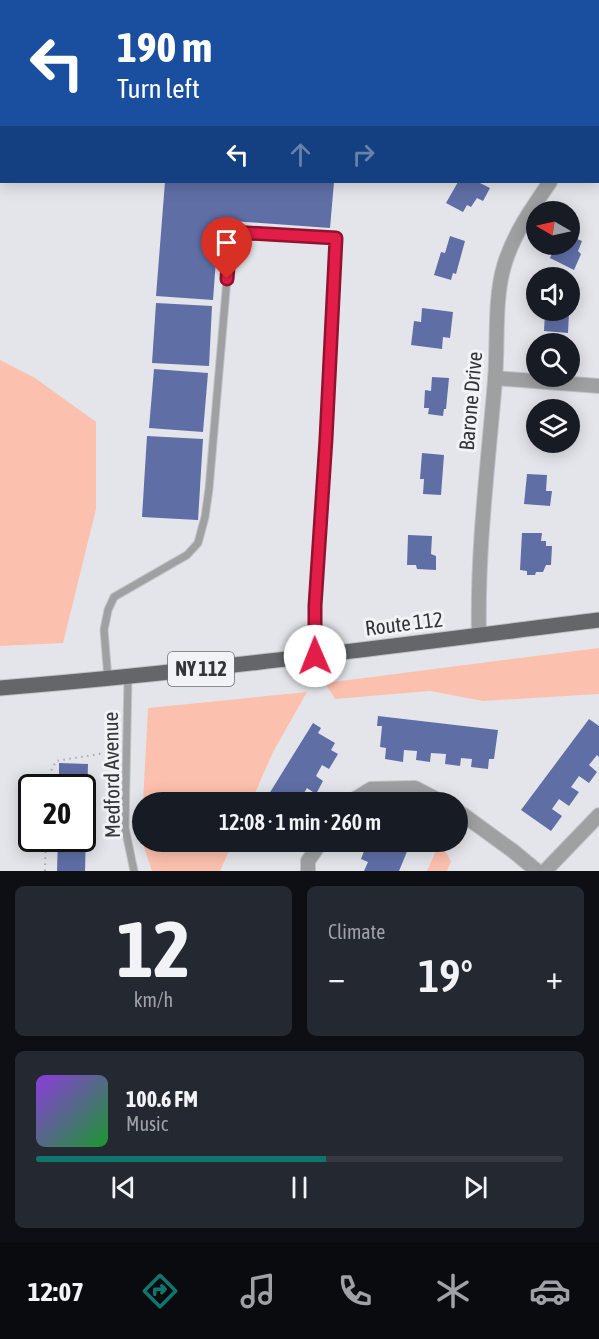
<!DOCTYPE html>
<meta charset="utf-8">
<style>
body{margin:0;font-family:"Asap Condensed",sans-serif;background:#242831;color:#f1f3f6;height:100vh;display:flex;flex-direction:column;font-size:22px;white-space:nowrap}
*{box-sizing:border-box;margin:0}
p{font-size:20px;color:#9ea1a6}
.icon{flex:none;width:33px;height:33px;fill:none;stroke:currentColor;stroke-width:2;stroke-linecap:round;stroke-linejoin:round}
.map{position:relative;height:871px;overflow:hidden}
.panel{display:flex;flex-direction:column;gap:15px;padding:15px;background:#0d0f14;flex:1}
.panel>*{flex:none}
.hud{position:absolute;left:0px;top:0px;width:600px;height:183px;box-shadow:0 3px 15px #0003;background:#1a4fa0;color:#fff;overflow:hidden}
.needle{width:39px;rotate:279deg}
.fabs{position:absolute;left:526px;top:201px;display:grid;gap:12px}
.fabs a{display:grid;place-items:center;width:54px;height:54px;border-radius:50%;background:#171b24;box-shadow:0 3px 15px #0003;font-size:30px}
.speed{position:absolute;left:18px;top:774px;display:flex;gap:12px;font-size:30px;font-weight:700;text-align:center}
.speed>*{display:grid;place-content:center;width:78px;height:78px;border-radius:50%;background:#171b24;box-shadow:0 3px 15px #0003;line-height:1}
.speed .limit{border:3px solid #111;border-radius:9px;background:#fff;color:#111}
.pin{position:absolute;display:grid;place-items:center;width:51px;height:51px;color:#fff;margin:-62px -26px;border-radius:50% 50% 50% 0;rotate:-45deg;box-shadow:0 0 6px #0007}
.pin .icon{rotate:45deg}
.me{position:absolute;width:66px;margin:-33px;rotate:359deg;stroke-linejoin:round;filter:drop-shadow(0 0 4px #0008)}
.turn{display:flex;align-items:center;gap:21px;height:126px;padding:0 18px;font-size:27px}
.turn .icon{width:78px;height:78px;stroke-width:2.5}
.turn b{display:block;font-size:42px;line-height:51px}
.lanes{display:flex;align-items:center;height:57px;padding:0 18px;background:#0003;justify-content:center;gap:30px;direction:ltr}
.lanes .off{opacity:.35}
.big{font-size:45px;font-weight:600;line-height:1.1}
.panel .card{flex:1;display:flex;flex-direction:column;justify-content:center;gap:9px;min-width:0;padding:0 21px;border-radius:9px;background:#242831}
.panel .dial{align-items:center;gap:0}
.dial b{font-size:78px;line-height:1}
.song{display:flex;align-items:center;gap:18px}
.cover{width:72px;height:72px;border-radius:9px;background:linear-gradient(135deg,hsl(270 70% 55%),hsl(130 70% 35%))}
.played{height:6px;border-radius:3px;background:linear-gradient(90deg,#0f766e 55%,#363941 55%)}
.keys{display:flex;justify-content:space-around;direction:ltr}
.heat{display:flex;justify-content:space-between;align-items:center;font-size:33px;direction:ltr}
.panel .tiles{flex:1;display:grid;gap:15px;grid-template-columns:1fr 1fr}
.card:last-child{grid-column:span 2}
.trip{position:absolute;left:132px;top:792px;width:336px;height:60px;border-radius:30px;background:#171b24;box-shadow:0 3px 15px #0003;font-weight:600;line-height:60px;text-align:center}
.tab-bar{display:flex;height:96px;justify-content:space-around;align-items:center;background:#090b0e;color:#9ea1a6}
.tab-bar .icon{width:42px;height:42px}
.tab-bar .current{color:#0f766e}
.tab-bar b{font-size:27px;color:#f1f3f6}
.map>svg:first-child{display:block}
.green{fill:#fcc0ae}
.building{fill:#5f6fa6}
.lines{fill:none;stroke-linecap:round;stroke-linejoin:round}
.service-casing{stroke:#c1c2c6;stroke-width:9}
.minor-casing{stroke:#c1c2c6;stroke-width:16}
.primary-casing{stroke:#c1c2c6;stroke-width:17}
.path{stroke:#a9a9ad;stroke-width:2;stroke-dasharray:1.5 4.5;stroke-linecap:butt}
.service{stroke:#9fa0a2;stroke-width:7}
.minor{stroke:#9fa0a2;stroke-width:14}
.primary{stroke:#656669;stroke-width:15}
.route-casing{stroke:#92132f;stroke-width:15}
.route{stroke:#e11d48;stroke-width:10}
.labels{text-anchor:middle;stroke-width:6;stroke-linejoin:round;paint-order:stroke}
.shield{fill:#f1f3f7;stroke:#6d6e71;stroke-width:1.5}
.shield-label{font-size:20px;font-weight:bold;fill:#353537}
.street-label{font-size:21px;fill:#353537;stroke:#f1f3f7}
</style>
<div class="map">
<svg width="599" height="871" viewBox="0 0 599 871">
<rect width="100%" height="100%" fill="#e4e5ea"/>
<g class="green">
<polygon points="0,0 324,0 2,2 1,25"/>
<polygon points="0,360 35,378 96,422 96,509 63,643 0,646"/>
<polygon points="599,648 599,694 483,701 430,691 335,699 325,683"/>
<polygon points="307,692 273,752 251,802 143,802 148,708"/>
<polygon points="142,804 142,842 233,842 220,871 152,871 141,838"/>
<polygon points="440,842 451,861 447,871 427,871"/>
</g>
<g class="building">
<polygon points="165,182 334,182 330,228 219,220 213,300 156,296"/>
<polygon points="458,182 478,182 490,188 483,201 477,198 471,207 467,205 463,212 446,203"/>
<polygon points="450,236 465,241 456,274 453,273 451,280 434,275 441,252 445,253"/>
<polygon points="570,236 582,241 578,251 581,254 574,270 550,258 556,244 570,244"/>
<polygon points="156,303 212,306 209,366 152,363"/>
<polygon points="422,308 453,312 450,338 443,337 442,349 411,345 414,321 421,322"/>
<polygon points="541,310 567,310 569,313 568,333 544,331 545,313 541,312"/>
<polygon points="154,369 208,373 203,432 149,428"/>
<polygon points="432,377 449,378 446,409 444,409 443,416 428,414 429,408 424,408 425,390 431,391"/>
<polygon points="531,417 537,418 537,437 531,437"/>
<polygon points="147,436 203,439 198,520 142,517"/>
<polygon points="422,453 444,455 441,495 423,494 424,479 420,479"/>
<polygon points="527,474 547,475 546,491 552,491 550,506 524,504"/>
<polygon points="522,533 542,533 541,541 546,541 546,546 552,546 551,565 546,565 543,572 536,572 535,575 527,575 527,571 520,570"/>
<polygon points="408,535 432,536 431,554 436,556 436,570 417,569 416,565 407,565"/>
<polygon points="378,716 498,730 494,759 489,759 488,769 471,767 472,759 461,758 460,766 445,764 446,754 431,753 430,762 416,760 417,751 404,750 403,762 385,759 386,748 380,747 382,726 377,726"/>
<polygon points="589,719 599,726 599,757 597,755 589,765 597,772 589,783 579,776 571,787 579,792 569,806 559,799 552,809 562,816 551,831 521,810"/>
<polygon points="313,723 321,728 318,733 335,743 331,750 338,754 329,769 322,765 316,776 323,781 316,794 307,788 301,798 309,802 264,802"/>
<polygon points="59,763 88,764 85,871 57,871 58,838 82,838 82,788 59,788"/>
<polygon points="376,842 411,842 399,871 364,871 368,862 361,859 366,846 373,849"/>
</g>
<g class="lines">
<g class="service-casing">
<g id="service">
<polyline points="128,678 125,828 134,871"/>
<polyline points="108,679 104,630 108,610 114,597 187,555 198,543 205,517 209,489 231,232 336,238 315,606 315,656"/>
</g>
</g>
<g class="minor-casing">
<g id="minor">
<polyline points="598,146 599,145"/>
<polyline points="495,378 599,386"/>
<path d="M479,635C477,550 488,465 495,380C498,344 494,300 504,266C513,235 532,208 550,182"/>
<polyline points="350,802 371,789 415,788 442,802"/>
<polyline points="458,811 513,851 537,871"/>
<polyline points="308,871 308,861 321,842"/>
<polyline points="545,871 599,815"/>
</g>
</g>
<g class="primary-casing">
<path id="primary" d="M0,688C200,672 400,645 599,620"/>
</g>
<g class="path">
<polyline points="48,788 50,773 56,761 105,753 115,754"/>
<polyline points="45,871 46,838"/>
</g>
<use href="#service" class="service"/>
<use href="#minor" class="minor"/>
<use href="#primary" class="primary"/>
</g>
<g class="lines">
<g class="route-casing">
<polyline id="route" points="227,279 231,232 336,238 326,439 315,606 315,656"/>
</g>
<use href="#route" class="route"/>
</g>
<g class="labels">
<rect class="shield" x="168" y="652" width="66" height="34" rx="4.5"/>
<g class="shield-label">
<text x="201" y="676">NY 112</text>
</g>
<g class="street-label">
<text transform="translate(471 401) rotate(-85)" y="7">Barone Drive</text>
<text transform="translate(404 624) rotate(-7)" y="7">Route 112</text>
<text transform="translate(112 775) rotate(-91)" y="7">Medford Avenue</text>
</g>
</g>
</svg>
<div class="fabs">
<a><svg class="needle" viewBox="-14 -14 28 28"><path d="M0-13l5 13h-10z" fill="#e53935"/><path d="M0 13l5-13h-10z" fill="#9ea1a6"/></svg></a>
<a><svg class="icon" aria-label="sound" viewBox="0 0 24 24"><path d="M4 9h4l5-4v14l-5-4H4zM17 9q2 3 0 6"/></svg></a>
<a><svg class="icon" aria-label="search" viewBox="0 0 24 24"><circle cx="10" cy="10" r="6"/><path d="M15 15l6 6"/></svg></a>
<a><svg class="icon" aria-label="layers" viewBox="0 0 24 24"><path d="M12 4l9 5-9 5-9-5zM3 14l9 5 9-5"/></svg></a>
</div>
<div class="speed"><div class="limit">20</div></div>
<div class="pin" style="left:227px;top:279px;background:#d93025"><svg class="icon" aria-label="arrive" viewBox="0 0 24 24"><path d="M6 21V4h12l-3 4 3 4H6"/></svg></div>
<svg class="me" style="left:315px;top:656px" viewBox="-20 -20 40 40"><circle r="19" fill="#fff"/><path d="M0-13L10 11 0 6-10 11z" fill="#e11d48"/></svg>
<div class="trip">12:08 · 1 min · 260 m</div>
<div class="hud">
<div class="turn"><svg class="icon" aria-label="left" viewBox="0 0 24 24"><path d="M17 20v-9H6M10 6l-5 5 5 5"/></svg><div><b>190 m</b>Turn left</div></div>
<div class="lanes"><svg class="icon" aria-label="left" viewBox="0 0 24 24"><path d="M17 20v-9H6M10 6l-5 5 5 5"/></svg><svg class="icon off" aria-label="ahead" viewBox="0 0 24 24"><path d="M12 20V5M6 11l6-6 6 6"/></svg><svg class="icon off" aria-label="right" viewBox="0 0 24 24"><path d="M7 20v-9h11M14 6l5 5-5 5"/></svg></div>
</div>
</div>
<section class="panel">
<div class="tiles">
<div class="card dial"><b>12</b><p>km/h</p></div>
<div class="card"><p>Climate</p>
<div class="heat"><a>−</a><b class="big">19°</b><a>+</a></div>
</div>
<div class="card">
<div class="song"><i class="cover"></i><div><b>100.6 FM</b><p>Music</p></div></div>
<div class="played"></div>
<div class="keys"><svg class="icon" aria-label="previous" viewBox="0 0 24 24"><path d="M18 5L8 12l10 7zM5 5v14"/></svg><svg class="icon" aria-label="pause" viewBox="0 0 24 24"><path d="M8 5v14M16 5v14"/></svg><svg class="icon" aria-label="next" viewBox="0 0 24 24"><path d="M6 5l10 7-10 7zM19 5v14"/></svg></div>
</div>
</div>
</section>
<nav class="tab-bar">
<b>12:07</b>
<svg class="icon current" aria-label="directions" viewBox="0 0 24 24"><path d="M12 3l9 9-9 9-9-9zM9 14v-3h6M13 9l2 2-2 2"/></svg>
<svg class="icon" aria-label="music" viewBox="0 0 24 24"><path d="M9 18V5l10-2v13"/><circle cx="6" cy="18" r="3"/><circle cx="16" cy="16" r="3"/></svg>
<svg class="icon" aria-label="phone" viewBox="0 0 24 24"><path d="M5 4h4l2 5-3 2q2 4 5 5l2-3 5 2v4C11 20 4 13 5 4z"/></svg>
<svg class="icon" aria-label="climate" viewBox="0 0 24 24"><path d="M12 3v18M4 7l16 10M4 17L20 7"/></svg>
<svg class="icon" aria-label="car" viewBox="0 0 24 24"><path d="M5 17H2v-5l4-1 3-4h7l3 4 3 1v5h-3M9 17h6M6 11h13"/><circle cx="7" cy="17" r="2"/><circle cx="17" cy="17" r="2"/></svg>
</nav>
